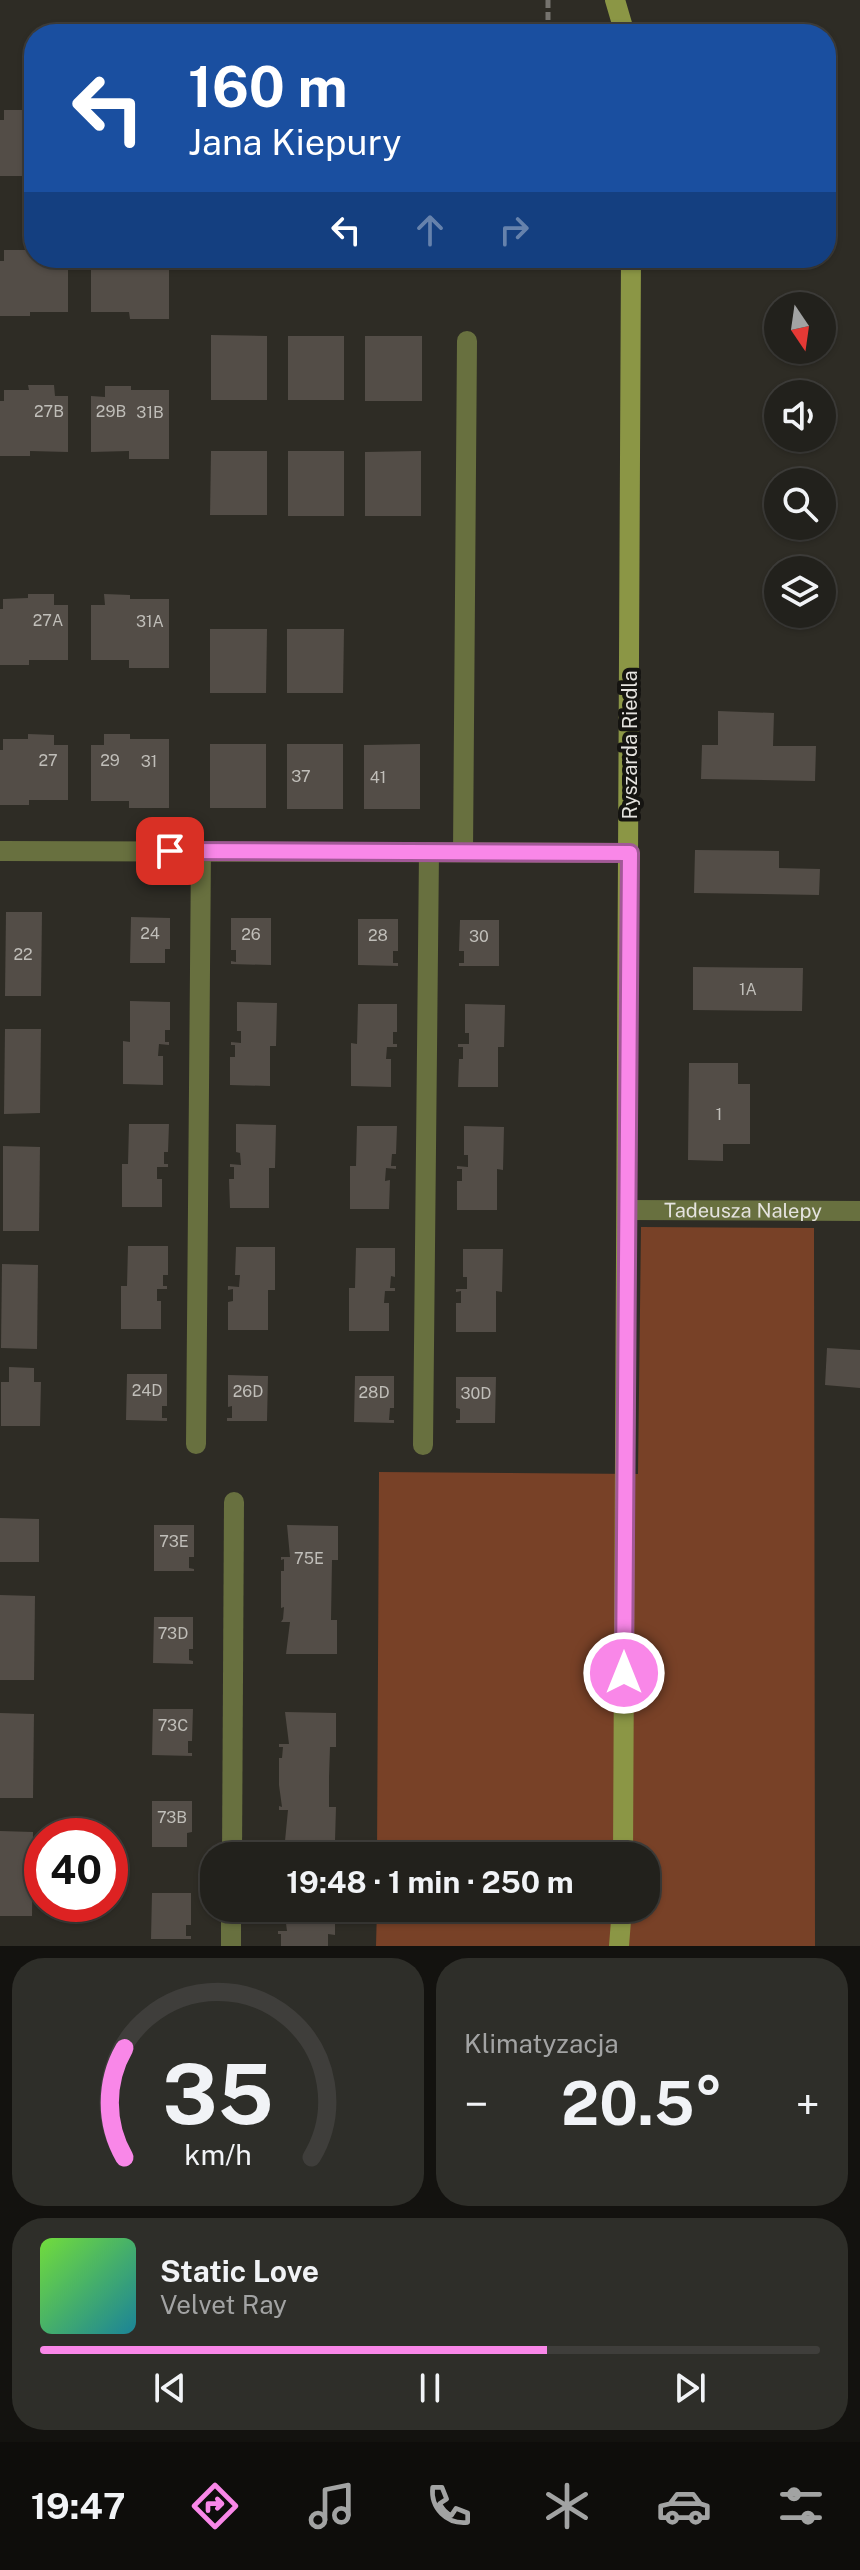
<!DOCTYPE html>
<html lang="pl">
<meta charset="utf-8">
<style>
body{margin:0;font-family:"Public Sans",sans-serif;background:#2e2e29;color:#f1f3f6;height:100vh;display:flex;flex-direction:column;font-size:30px;white-space:nowrap}
*{box-sizing:border-box;margin:0}
p{font-size:26px;color:#a2a3a3}
.icon{flex:none;width:44px;height:44px;fill:none;stroke:currentColor;stroke-width:2;stroke-linecap:round;stroke-linejoin:round}
.map{position:relative;height:1946px;overflow:hidden}
.details{display:flex;flex-direction:column;gap:12px;padding:12px;background:#13120f;flex:1}
.details>*{flex:none}
.banner{position:absolute;left:24px;top:24px;width:812px;height:244px;border-radius:32px;box-shadow:0 2px 6px #0004,0 0 0 2px #3f3e3b;background:#1a4fa0;color:#fff;overflow:hidden}
.needle{width:52px;rotate:167deg}
.tools{position:absolute;left:764px;top:292px;display:grid;gap:16px}
.tools a{display:grid;place-items:center;width:72px;height:72px;border-radius:50%;background:#22211c;box-shadow:0 2px 6px #0004,0 0 0 2px #3f3e3b;font-size:40px}
.speed{position:absolute;left:24px;top:1818px;display:flex;gap:16px;font-size:40px;font-weight:700;text-align:center}
.speed>*{display:grid;place-content:center;width:104px;height:104px;border-radius:50%;background:#22211c;box-shadow:0 2px 6px #0004,0 0 0 2px #3f3e3b;line-height:1}
.speed .limit{border:12px solid #d22;background:#fff;color:#111}
.pin{position:absolute;display:grid;place-items:center;width:68px;height:68px;color:#fff;margin:-34px;border-radius:16px;box-shadow:0 4px 12px #0006}
.me{position:absolute;width:88px;margin:-44px;rotate:0deg;stroke-linejoin:round;filter:drop-shadow(0 0 6px #0008)}
.turn{display:flex;align-items:center;gap:28px;height:168px;padding:0 32px;font-size:36px}
.turn .icon{width:104px;height:104px;stroke-width:2.5}
.turn b{display:block;font-size:56px;line-height:68px}
.lanes{display:flex;align-items:center;height:76px;padding:0 32px;background:#0003;justify-content:center;gap:40px;direction:ltr}
.lanes .off{opacity:.35}
.big{font-size:60px;font-weight:700;line-height:1.1}
.details .tile{flex:1;display:flex;flex-direction:column;justify-content:center;gap:12px;min-width:0;padding:0 28px;border-radius:32px;background:#2e2e29}
.details .dial{align-items:center;gap:0}
.dial svg{height:208px;overflow:visible;fill:none;stroke:#3f3e3b;stroke-width:7;stroke-linecap:round;text-anchor:middle}
.dial text{fill:#f1f3f6;stroke:none}
.song{display:flex;align-items:center;gap:24px}
.cover{width:96px;height:96px;border-radius:12px;background:linear-gradient(135deg,hsl(100 70% 55%),hsl(190 70% 35%))}
.played{height:8px;border-radius:4px;background:linear-gradient(90deg,#f987e8 65%,#3f3e3b 65%)}
.keys{display:flex;justify-content:space-around;direction:ltr}
.heat{display:flex;justify-content:space-between;align-items:center;font-size:44px;direction:ltr}
.details .tiles{flex:1;display:grid;gap:12px;grid-template-columns:1fr 1fr}
.tile:last-child{grid-column:span 2}
.trip{position:absolute;left:200px;top:1842px;width:460px;height:80px;border-radius:32px;background:#22211c;box-shadow:0 2px 6px #0004,0 0 0 2px #3f3e3b;font-weight:700;line-height:80px;text-align:center}
.dock{display:flex;height:128px;justify-content:space-around;align-items:center;background:#0e0d0b;color:#a2a3a3}
.dock .icon{width:56px;height:56px}
.dock .current{color:#f987e8}
.dock b{font-size:36px;color:#f1f3f6}
.map>svg:first-child{display:block}
.green{fill:#784127}
.building{fill:#534d47}
.lines{fill:none;stroke-linecap:round;stroke-linejoin:round}
.path{stroke:#75736e;stroke-width:5;stroke-dasharray:8 4;stroke-linecap:butt}
.lane{stroke:#68703f;stroke-width:20}
.street{stroke:#68703f;stroke-width:20}
.secondary{stroke:#8b9645;stroke-width:20}
.route-casing{stroke:#a25897;stroke-width:20}
.route{stroke:#f987e8;stroke-width:14}
.labels{text-anchor:middle;stroke-width:8;stroke-linejoin:round;paint-order:stroke}
.number-label{font-size:16px;fill:#c0beb9}
.street-label{font-size:20px;fill:#e5e3df;stroke:#151411}
</style>
<div class="map">
<svg width="860" height="1946" viewBox="0 0 860 1946">
<rect width="100%" height="100%" fill="#2e2c25"/>
<polygon class="green" points="641,1227 814,1228 815,1946 376,1946 377,1908 646,1908 646,1856 377,1856 379,1472 638,1474"/>
<g class="building">
<polygon points="29,105 34,105 34,171 30,171 30,176 0,176 0,120 4,120 4,110 29,110"/>
<polygon points="29,245 34,245 34,258 68,258 68,312 30,312 30,316 0,316 0,261 4,261 4,250 29,250"/>
<polygon points="91,258 169,258 169,319 130,319 129,312 91,312"/>
<polygon points="211,335 267,336 267,400 211,400"/>
<rect x="288" y="336" width="56" height="64"/>
<rect x="365" y="336" width="57" height="65"/>
<polygon points="28,385 54,385 55,396 68,396 68,452 30,451 30,456 0,456 0,401 4,401 4,390 29,390"/>
<polygon points="105,386 131,386 131,390 169,390 169,459 129,459 129,451 91,452 91,396 105,397"/>
<polygon points="211,451 267,451 267,515 210,515"/>
<rect x="288" y="451" width="56" height="65"/>
<polygon points="421,451 421,516 365,516 365,452"/>
<polygon points="28,594 54,594 54,605 68,605 68,660 29,660 29,665 0,665 0,609 3,609 3,599 28,598"/>
<polygon points="104,594 130,595 130,599 169,599 169,668 129,668 129,660 91,660 91,605 105,605"/>
<polygon points="210,629 267,629 266,693 210,693"/>
<polygon points="287,629 344,629 343,693 287,693"/>
<polygon points="718,711 774,713 773,746 816,746 815,781 701,779 702,745 718,745"/>
<polygon points="28,734 54,735 54,745 68,745 68,800 29,800 29,805 0,805 0,750 3,750 3,739 28,739"/>
<polygon points="104,734 130,734 130,739 169,739 169,808 129,808 129,801 91,801 91,745 104,745"/>
<rect x="210" y="744" width="56" height="64"/>
<rect x="287" y="744" width="56" height="65"/>
<polygon points="420,744 420,809 364,809 364,745"/>
<polygon points="695,850 779,851 779,868 820,869 819,895 694,893"/>
<polygon points="6,912 42,912 41,996 5,996"/>
<polygon points="131,917 170,918 170,949 165,949 165,963 130,963"/>
<polygon points="231,918 271,918 271,965 231,964 231,961 236,962 236,950 231,950"/>
<polygon points="358,919 398,919 398,951 393,951 393,963 398,963 398,966 358,965"/>
<polygon points="460,920 499,920 499,966 459,966 459,963 464,963 464,951 459,951"/>
<polygon points="693,967 803,968 802,1011 693,1010"/>
<polygon points="130,1001 170,1002 170,1030 165,1030 165,1042 169,1042 169,1045 159,1044 158,1056 163,1056 163,1085 123,1084 123,1041 130,1042"/>
<polygon points="237,1002 277,1003 276,1046 270,1046 270,1086 230,1085 230,1057 235,1057 235,1045 231,1045 231,1042 241,1043 241,1031 237,1031"/>
<polygon points="358,1004 397,1004 397,1032 393,1032 393,1044 397,1044 397,1047 387,1047 386,1059 391,1059 391,1087 351,1086 351,1043 357,1044"/>
<polygon points="465,1004 505,1005 504,1047 498,1047 498,1087 458,1087 459,1059 463,1059 463,1047 458,1047 458,1044 469,1044 469,1033 465,1033"/>
<polygon points="5,1029 41,1029 40,1113 4,1114"/>
<polygon points="689,1063 738,1063 738,1084 750,1084 750,1144 723,1144 723,1161 688,1160"/>
<polygon points="129,1124 169,1124 168,1152 164,1152 164,1164 168,1164 168,1167 157,1167 157,1179 162,1179 162,1207 122,1207 122,1164 128,1164"/>
<polygon points="236,1124 276,1125 275,1168 269,1168 269,1208 230,1208 229,1179 234,1179 234,1167 230,1167 230,1164 241,1165 240,1153 236,1152"/>
<polygon points="357,1126 397,1126 396,1154 392,1154 391,1166 396,1166 396,1169 386,1168 385,1181 390,1180 389,1209 350,1209 350,1166 356,1166"/>
<polygon points="464,1126 504,1127 503,1170 497,1169 497,1210 457,1210 457,1181 462,1181 462,1169 457,1169 457,1166 468,1167 468,1155 464,1155"/>
<polygon points="3,1146 40,1147 39,1231 3,1231"/>
<polygon points="128,1246 168,1246 168,1275 163,1275 163,1286 167,1286 167,1289 157,1289 157,1301 161,1301 161,1329 121,1329 121,1286 127,1286"/>
<polygon points="236,1247 275,1247 275,1290 268,1290 268,1330 228,1330 228,1302 233,1301 233,1289 228,1290 228,1286 239,1287 240,1275 235,1275"/>
<polygon points="356,1248 395,1248 395,1277 391,1276 390,1288 395,1288 395,1291 385,1291 384,1303 389,1303 389,1331 349,1331 349,1288 355,1288"/>
<polygon points="463,1249 503,1249 502,1292 496,1291 496,1332 456,1332 456,1303 461,1303 461,1291 456,1292 456,1289 467,1289 467,1277 463,1277"/>
<polygon points="2,1264 38,1265 37,1349 1,1348"/>
<polygon points="827,1348 860,1350 860,1388 825,1385"/>
<polygon points="9,1367 34,1368 34,1382 41,1382 40,1426 1,1426 1,1382 9,1382"/>
<polygon points="127,1374 167,1374 167,1406 162,1406 162,1418 167,1418 167,1421 126,1420"/>
<polygon points="228,1375 268,1376 267,1421 227,1421 227,1418 232,1418 232,1406 228,1407"/>
<polygon points="355,1376 394,1376 394,1408 390,1408 389,1420 394,1420 394,1423 354,1422"/>
<polygon points="456,1377 496,1377 495,1423 456,1423 456,1420 460,1420 460,1409 456,1408"/>
<polygon points="0,1518 39,1519 39,1562 0,1562"/>
<polygon points="154,1525 194,1525 194,1557 189,1557 189,1568 194,1569 194,1571 154,1571"/>
<polygon points="287,1525 338,1526 338,1560 332,1560 331,1620 337,1620 337,1654 286,1654 290,1622 281,1622 283,1619 284,1607 281,1608 281,1571 284,1571 284,1559 281,1560 281,1557 290,1557"/>
<polygon points="0,1595 35,1596 34,1680 0,1680"/>
<polygon points="154,1617 193,1617 193,1649 189,1649 189,1660 193,1661 193,1664 153,1663"/>
<polygon points="153,1709 193,1709 192,1741 188,1741 188,1753 192,1753 192,1756 152,1755"/>
<polygon points="285,1712 336,1713 336,1747 330,1747 329,1777 329,1807 336,1807 335,1841 285,1841 288,1810 279,1810 279,1806 282,1807 279,1785 279,1758 282,1758 283,1747 279,1747 279,1744 289,1744"/>
<polygon points="0,1713 34,1714 33,1798 0,1798"/>
<polygon points="152,1801 192,1801 192,1832 187,1833 187,1847 152,1847"/>
<polygon points="0,1831 33,1832 32,1916 0,1916"/>
<polygon points="152,1893 191,1893 191,1925 186,1925 186,1936 191,1936 191,1939 151,1939"/>
<polygon points="284,1908 335,1908 335,1935 328,1934 328,1946 281,1946 281,1934 278,1934 278,1931 287,1931"/>
<polygon points="459,1908 484,1908 485,1919 460,1922"/>
</g>
<g class="lines">
<polyline class="path" points="548,0 548,34"/>
<g class="lane">
<polyline points="463,852 467,341"/>
<polyline points="196,1444 201,851"/>
<polyline points="423,1445 429,852"/>
<polyline points="232,1856 234,1502"/>
<polyline points="231,1946 231,1908"/>
</g>
<g class="street">
<polyline points="0,851 630,853"/>
<path id="s1" d="M627,1210L860,1211"/>
</g>
<g class="secondary">
<polyline points="615,0 625,34"/>
<polyline points="623,1856 631,258"/>
<polyline points="619,1946 622,1908"/>
</g>
</g>
<g class="lines">
<g class="route-casing">
<polyline id="route" points="170,851 630,853 624,1673"/>
</g>
<use href="#route" class="route"/>
</g>
<g class="labels">
<g class="number-label">
<text x="49" y="417">27B</text>
<text x="111" y="417">29B</text>
<text x="150" y="418">31B</text>
<text x="48" y="626">27A</text>
<text x="150" y="627">31A</text>
<text x="48" y="766">27</text>
<text x="110" y="766">29</text>
<text x="149" y="767">31</text>
<text x="301" y="782">37</text>
<text x="378" y="783">41</text>
<text x="150" y="939">24</text>
<text x="251" y="940">26</text>
<text x="378" y="941">28</text>
<text x="479" y="942">30</text>
<text x="23" y="960">22</text>
<text x="748" y="995">1A</text>
<text x="719" y="1120">1</text>
<text x="147" y="1396">24D</text>
<text x="248" y="1397">26D</text>
<text x="374" y="1398">28D</text>
<text x="476" y="1399">30D</text>
<text x="174" y="1547">73E</text>
<text x="309" y="1564">75E</text>
<text x="173" y="1639">73D</text>
<text x="173" y="1731">73C</text>
<text x="172" y="1823">73B</text>
</g>
<g class="street-label">
<text transform="translate(630 745) rotate(-90)" y="7">Ryszarda Riedla</text>
<text dy="7" stroke="none"><textPath href="#s1" startOffset="116">Tadeusza Nalepy</textPath></text>
</g>
</g>
</svg>
<div class="tools">
<a><svg class="needle" viewBox="-14 -14 28 28"><path d="M0-13l5 13h-10z" fill="#e53935"/><path d="M0 13l5-13h-10z" fill="#a2a3a3"/></svg></a>
<a><svg class="icon" aria-label="sound" viewBox="0 0 24 24"><path d="M4 9h4l5-4v14l-5-4H4zM17 9q2 3 0 6"/></svg></a>
<a><svg class="icon" aria-label="search" viewBox="0 0 24 24"><circle cx="10" cy="10" r="6"/><path d="M15 15l6 6"/></svg></a>
<a><svg class="icon" aria-label="layers" viewBox="0 0 24 24"><path d="M12 4l9 5-9 5-9-5zM3 14l9 5 9-5"/></svg></a>
</div>
<div class="speed"><div class="limit">40</div></div>
<div class="pin" style="left:170px;top:851px;background:#d93025"><svg class="icon" aria-label="arrive" viewBox="0 0 24 24"><path d="M6 21V4h12l-3 4 3 4H6"/></svg></div>
<svg class="me" style="left:624px;top:1673px" viewBox="-20 -20 40 40"><circle r="17" fill="#f987e8" stroke="#fff" stroke-width="3"/><path d="M0-11L8 9 0 5-8 9z" fill="#fff"/></svg>
<div class="trip">19:48 · 1 min · 250 m</div>
<div class="banner">
<div class="turn"><svg class="icon" aria-label="left" viewBox="0 0 24 24"><path d="M17 20v-9H6M10 6l-5 5 5 5"/></svg><div><b>160 m</b>Jana Kiepury</div></div>
<div class="lanes"><svg class="icon" aria-label="left" viewBox="0 0 24 24"><path d="M17 20v-9H6M10 6l-5 5 5 5"/></svg><svg class="icon off" aria-label="ahead" viewBox="0 0 24 24"><path d="M12 20V5M6 11l6-6 6 6"/></svg><svg class="icon off" aria-label="right" viewBox="0 0 24 24"><path d="M7 20v-9h11M14 6l5 5-5 5"/></svg></div>
</div>
</div>
<section class="details">
<div class="tiles">
<div class="tile dial"><svg viewBox="0 0 100 80">
<path d="M14 69A42 42 0 1 1 86 69"/>
<path d="M14 69A42 42 0 0 1 14 27" stroke="#f987e8"/>
<text x="50" y="56" font-size="32" font-weight="700">35</text>
<text x="50" y="72" font-size="11">km/h</text>
</svg></div>
<div class="tile"><p>Klimatyzacja</p>
<div class="heat"><a>−</a><b class="big">20.5°</b><a>+</a></div>
</div>
<div class="tile">
<div class="song"><i class="cover"></i><div><b>Static Love</b><p>Velvet Ray</p></div></div>
<div class="played"></div>
<div class="keys"><svg class="icon" aria-label="previous" viewBox="0 0 24 24"><path d="M18 5L8 12l10 7zM5 5v14"/></svg><svg class="icon" aria-label="pause" viewBox="0 0 24 24"><path d="M8 5v14M16 5v14"/></svg><svg class="icon" aria-label="next" viewBox="0 0 24 24"><path d="M6 5l10 7-10 7zM19 5v14"/></svg></div>
</div>
</div>
</section>
<nav class="dock">
<b>19:47</b>
<svg class="icon current" aria-label="directions" viewBox="0 0 24 24"><path d="M12 3l9 9-9 9-9-9zM9 14v-3h6M13 9l2 2-2 2"/></svg>
<svg class="icon" aria-label="music" viewBox="0 0 24 24"><path d="M9 18V5l10-2v13"/><circle cx="6" cy="18" r="3"/><circle cx="16" cy="16" r="3"/></svg>
<svg class="icon" aria-label="phone" viewBox="0 0 24 24"><path d="M5 4h4l2 5-3 2q2 4 5 5l2-3 5 2v4C11 20 4 13 5 4z"/></svg>
<svg class="icon" aria-label="climate" viewBox="0 0 24 24"><path d="M12 3v18M4 7l16 10M4 17L20 7"/></svg>
<svg class="icon" aria-label="car" viewBox="0 0 24 24"><path d="M5 17H2v-5l4-1 3-4h7l3 4 3 1v5h-3M9 17h6M6 11h13"/><circle cx="7" cy="17" r="2"/><circle cx="17" cy="17" r="2"/></svg>
<svg class="icon" aria-label="filters" viewBox="0 0 24 24"><path d="M4 7h16M4 17h16"/><circle cx="9" cy="7" r="2"/><circle cx="15" cy="17" r="2"/></svg>
</nav>
